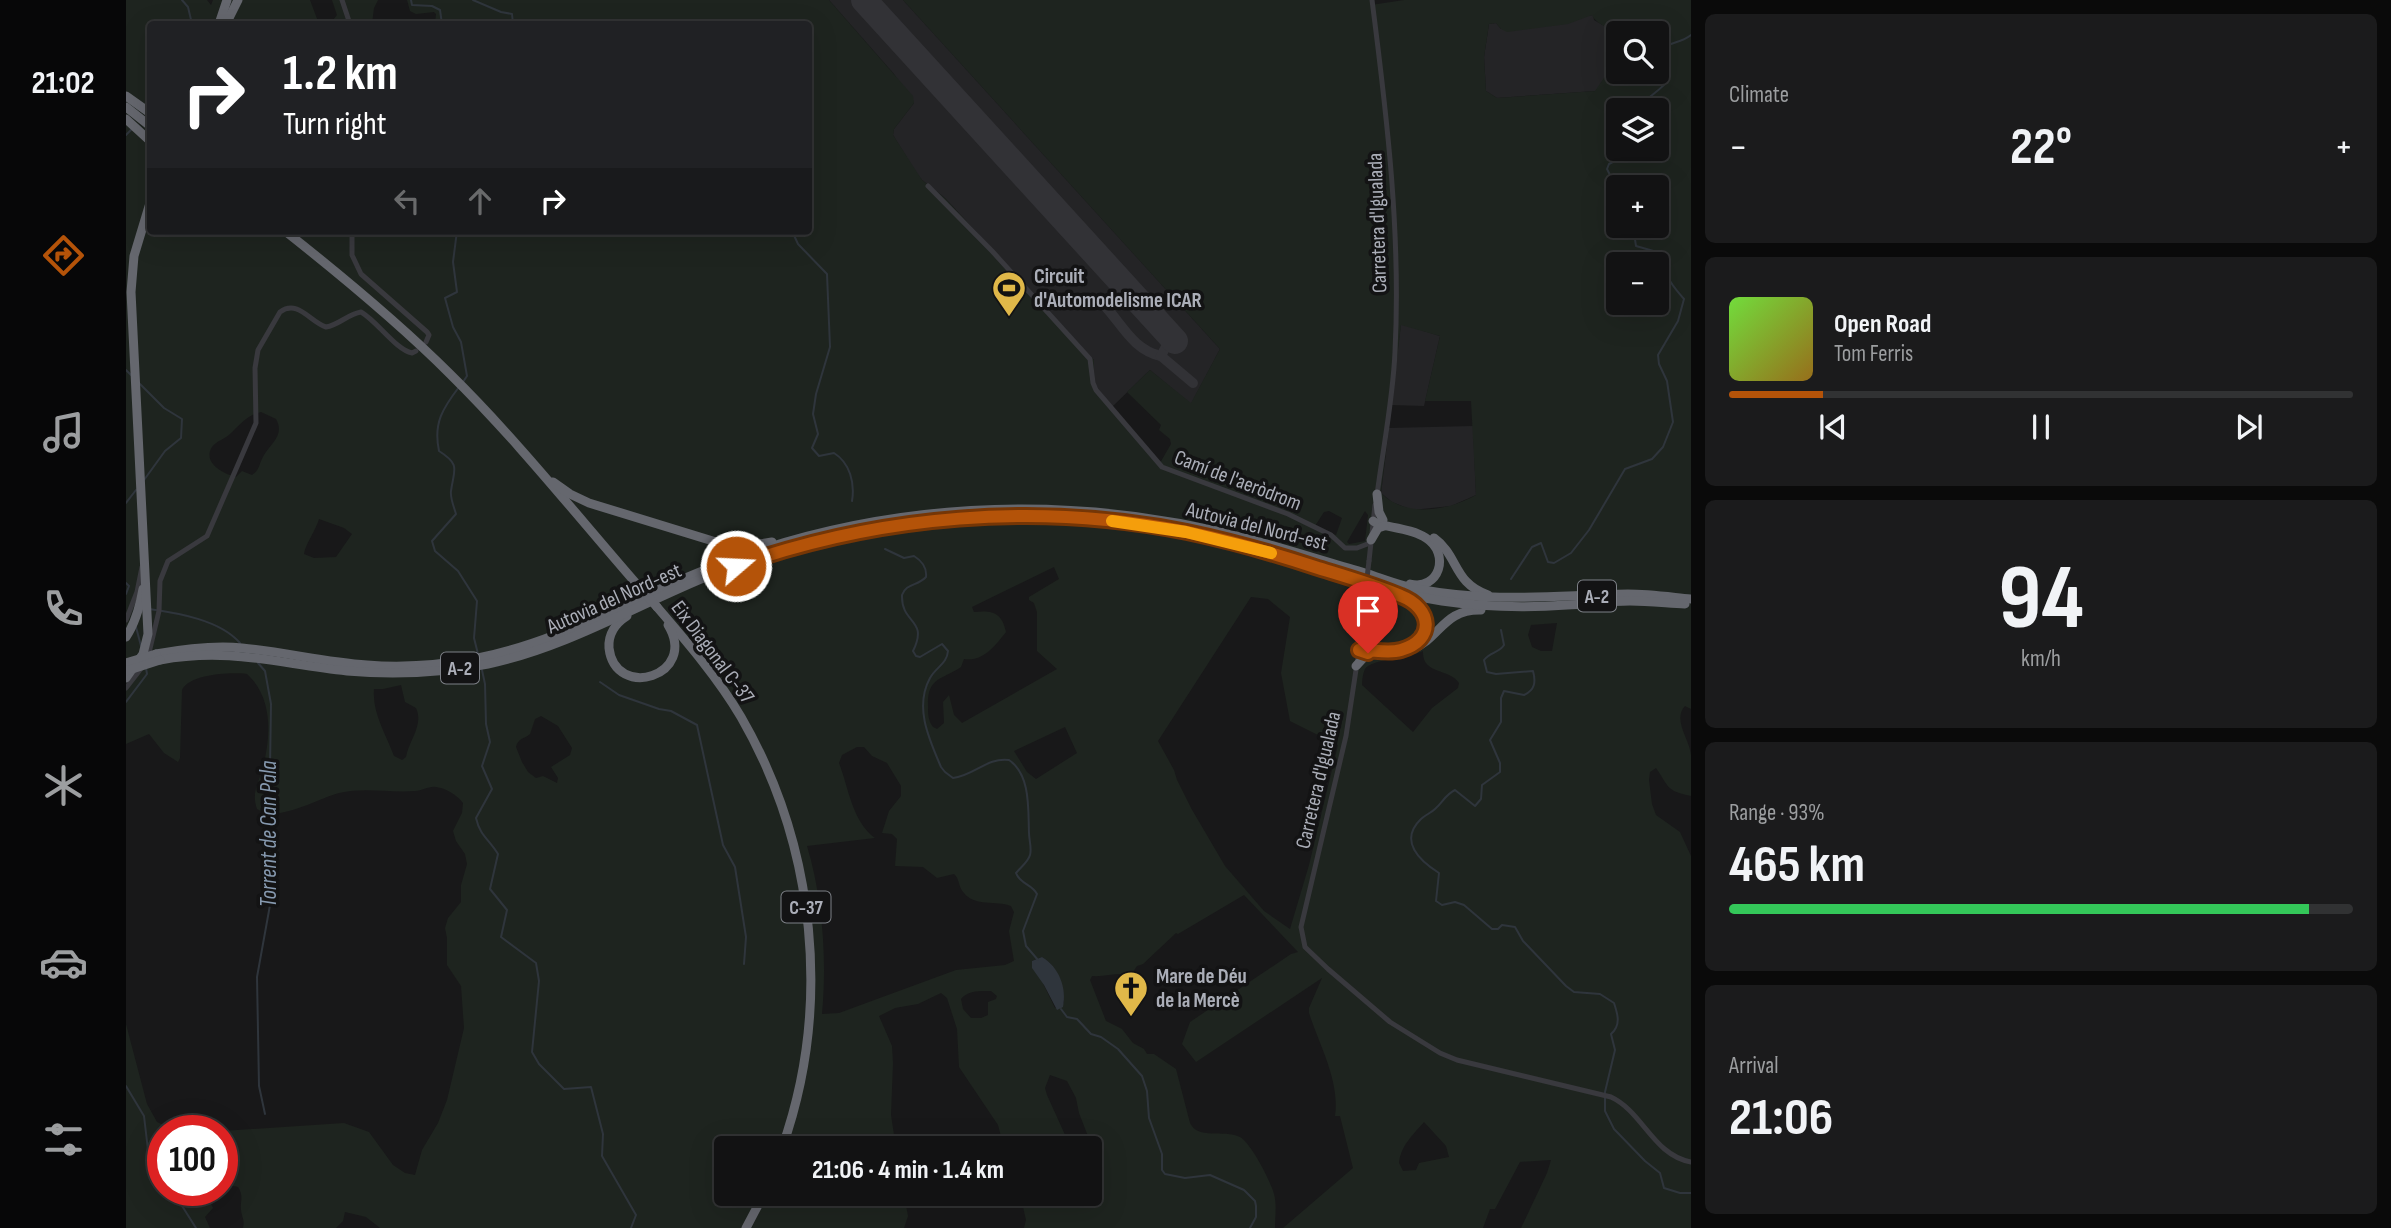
<!DOCTYPE html>
<meta charset="utf-8">
<style>
body{margin:0;font-family:"Sofia Sans Condensed",sans-serif;background:#1b1b1c;color:#f1f3f6;height:100vh;display:flex;flex-direction:column;font-size:26px;white-space:nowrap}
*{box-sizing:border-box;margin:0}
p{font-size:23px;color:#9c9ea0}
.icon{flex:none;width:38px;height:38px;fill:none;stroke:currentColor;stroke-width:2;stroke-linecap:round;stroke-linejoin:round}
.map{position:relative;flex:1;overflow:hidden}
.details{display:flex;flex-direction:column;gap:14px;padding:14px;background:#0a0a0a;width:700px}
.details>*{flex:none}
.guide{position:absolute;left:21px;top:21px;width:665px;height:214px;border-radius:7px;box-shadow:0 7px 28px #0002,0 0 0 2px #313233;background:#202124;color:#fff;overflow:hidden}
.tools{position:absolute;left:1480px;top:21px;display:grid;gap:14px}
.tools a{display:grid;place-items:center;width:63px;height:63px;border-radius:7px;background:#121213;box-shadow:0 7px 28px #0002,0 0 0 2px #313233;font-size:35px}
.speed{position:absolute;left:21px;top:1115px;display:flex;gap:14px;font-size:35px;font-weight:700;text-align:center}
.speed>*{display:grid;place-content:center;width:91px;height:91px;border-radius:50%;background:#121213;box-shadow:0 7px 28px #0002,0 0 0 2px #313233;line-height:1}
.speed .limit{border:10px solid #d22;background:#fff;color:#111}
.pin{position:absolute;display:grid;place-items:center;width:60px;height:60px;color:#fff;margin:-72px -30px;border-radius:50% 50% 50% 0;rotate:-45deg;box-shadow:0 0 7px #0007}
.pin .icon{rotate:45deg}
.me{position:absolute;width:77px;margin:-38px;rotate:71deg;stroke-linejoin:round;filter:drop-shadow(0 0 5px #0008)}
.turn{display:flex;align-items:center;gap:24px;height:147px;padding:0 21px;font-size:32px}
.turn .icon{width:91px;height:91px;stroke-width:2.5}
.turn b{display:block;font-size:49px;line-height:60px}
.lanes{display:flex;align-items:center;height:66px;padding:0 21px;background:#0003;justify-content:center;gap:35px;direction:ltr}
.lanes .off{opacity:.35}
.big{font-size:52px;font-weight:700;line-height:1.1}
.details .tile{flex:1;display:flex;flex-direction:column;justify-content:center;gap:10px;min-width:0;padding:0 24px;border-radius:10px;background:#1b1b1c}
.details .dial{align-items:center;gap:0}
.dial b{font-size:91px;line-height:1}
.song{display:flex;align-items:center;gap:21px}
.cover{width:84px;height:84px;border-radius:10px;background:linear-gradient(135deg,hsl(100 70% 55%),hsl(40 70% 35%))}
.played{height:7px;border-radius:4px;background:linear-gradient(90deg,#b45309 15%,#313233 15%)}
.keys{display:flex;justify-content:space-around;direction:ltr}
.heat{display:flex;justify-content:space-between;align-items:center;font-size:38px;direction:ltr}
.charge{height:10px;border-radius:5px;background:linear-gradient(90deg,#34c759 93%,#313233 0)}
.trip{position:absolute;left:588px;top:1136px;width:388px;height:70px;border-radius:7px;background:#121213;box-shadow:0 7px 28px #0002,0 0 0 2px #313233;font-weight:700;line-height:70px;text-align:center}
main{display:flex;flex:1;min-height:0}
.menu{display:flex;flex-direction:column;width:126px;justify-content:space-around;align-items:center;background:#070708;color:#9c9ea0}
.menu .icon{width:49px;height:49px}
.menu .selected{color:#b45309}
.menu b{font-size:32px;color:#f1f3f6}
.map>svg:first-child{display:block}
.built{fill:#242426}
.green{fill:#1e241f;fill-rule:evenodd}
.water{fill:#2f353c}
.lines{fill:none;stroke-linecap:round;stroke-linejoin:round}
.stream{stroke:#2f353c;stroke-width:2}
.taxiway{stroke:#323236;stroke-width:10}
.runway{stroke:#323236;stroke-width:26}
.minor{stroke:#39393e;stroke-width:5}
.highway{stroke:#65676e;stroke-width:9}
.minor-bridge{stroke:#39393e;stroke-width:5}
.highway-bridge{stroke:#65676e;stroke-width:9}
.route-casing{stroke:#753606;stroke-width:18}
.route{stroke:#b45309;stroke-width:12}
.slow{stroke:#f59e0b;stroke-width:12}
.labels{text-anchor:middle;stroke-width:7;stroke-linejoin:round;paint-order:stroke}
.shield{fill:#131314;stroke:#7d8087;stroke-width:2}
.shield-label{font-size:19px;font-weight:bold;fill:#abaeb8}
.street-label{font-size:21px;fill:#abaeb8;stroke:#131314}
.poi-label{font-size:21px;font-weight:bold;fill:#abaeb8;stroke:#131314;text-anchor:start}
.water-label{font-size:23px;font-style:italic;fill:#8699af;stroke:#131314}
</style>
<main>
<nav class="menu">
<b>21:02</b>
<svg class="icon selected" aria-label="directions" viewBox="0 0 24 24"><path d="M12 3l9 9-9 9-9-9zM9 14v-3h6M13 9l2 2-2 2"/></svg>
<svg class="icon" aria-label="music" viewBox="0 0 24 24"><path d="M9 18V5l10-2v13"/><circle cx="6" cy="18" r="3"/><circle cx="16" cy="16" r="3"/></svg>
<svg class="icon" aria-label="phone" viewBox="0 0 24 24"><path d="M5 4h4l2 5-3 2q2 4 5 5l2-3 5 2v4C11 20 4 13 5 4z"/></svg>
<svg class="icon" aria-label="climate" viewBox="0 0 24 24"><path d="M12 3v18M4 7l16 10M4 17L20 7"/></svg>
<svg class="icon" aria-label="car" viewBox="0 0 24 24"><path d="M5 17H2v-5l4-1 3-4h7l3 4 3 1v5h-3M9 17h6M6 11h13"/><circle cx="7" cy="17" r="2"/><circle cx="17" cy="17" r="2"/></svg>
<svg class="icon" aria-label="filters" viewBox="0 0 24 24"><path d="M4 7h16M4 17h16"/><circle cx="9" cy="7" r="2"/><circle cx="15" cy="17" r="2"/></svg>
</nav>
<div class="map">
<svg width="1565" height="1228" viewBox="0 0 1565 1228">
<rect width="100%" height="100%" fill="#181819"/>
<g class="built">
<polygon points="703,0 777,0 1094,349 1065,404 1024,370 986,407 968,383 968,360 819,198 796,180 789,171 767,135 768,129 788,103 768,74"/>
<polygon points="1467,15 1468,20 1487,31 1492,39 1485,68 1470,91 1371,98 1360,91 1358,57 1363,24 1370,23 1375,29"/>
<polygon points="1275,324 1314,336 1298,406 1265,405"/>
<polygon points="1347,426 1350,495 1325,506 1286,510 1266,502 1255,493 1263,428"/>
</g>
<path class="green" d="M0,0H81L85,5L87,0H184L193,24L207,20L211,15L206,0H252L248,8L246,24H24V231H682V24H309L310,14L308,12L290,14L284,11L281,0H703L787,96L788,103L768,129L767,135L796,180L819,198L968,360V383L972,390L1034,463L1045,444L1044,439L1033,430L1035,425L1001,392L1024,370L1065,403L1094,349L777,0H1244L1245,5L1278,0H1565V709L1559,706C1546,720 1564,740 1565,755C1565,768 1565,782 1565,796C1539,790 1544,788 1530,768L1524,772L1523,780L1526,804L1530,815L1554,832L1565,856V1228H1395L1421,1173L1425,1160L1394,1162L1369,1209H1364L1357,1228H1157L1227,1168L1214,1116H1209C1214,1081 1194,1047 1183,1013V1008L1196,978L1070,1062L1056,1044L1064,1022L1165,954L1172,952L1118,895L1052,934L1050,933L1017,964L1011,966L1005,975C991,972 980,977 966,976L964,980L980,1021L996,1029L1007,1043L1018,1049L1021,1054H1028L1050,1069L1064,1123C1072,1140 1097,1129 1114,1137C1125,1143 1145,1182 1148,1194C1151,1205 1149,1217 1149,1228H898L900,1220L894,1194H964L967,1149L953,1113L950,1098L941,1081L924,1075L919,1088L921,1095L945,1148H878L872,1125L833,1067L831,1029L821,998L815,993L792,1004L769,1008L753,1016L766,1046L767,1063L765,1115L770,1148H600V1194H778L782,1216L778,1228H254L240,1217L219,1212L217,1221L210,1228H117C119,1220 116,1218 115,1210C114,1201 118,1196 112,1187C102,1183 92,1192 82,1198L87,1208L79,1217L84,1228H0V1024L21,1104L31,1122L47,1130H37V1190H96V1131L218,1123L243,1132L267,1165L279,1173L289,1175L296,1150L312,1123L321,1100L338,1028L335,986L321,965V938L319,928L322,918L335,902V885L341,864L339,854L330,841L327,831L336,813L337,803C331,795 320,788 310,787C303,786 296,791 289,791C263,793 238,787 213,793C190,799 153,823 131,809C125,792 133,783 137,767C145,735 147,698 121,674C104,672 64,674 56,690L54,758L52,762L38,753L23,734L0,744ZM1466,15C1471,26 1487,27 1492,39L1485,68L1469,91L1371,98L1360,91L1358,57L1363,24L1370,23L1375,29L1381,32L1442,24ZM1493,33H1531V72H1493ZM1493,110H1531V149H1493ZM1493,187H1531V226H1493ZM1493,264H1531V303H1493ZM1275,325L1314,336L1299,401H1345L1350,495C1322,511 1279,518 1255,493ZM135,412L150,419C159,435 145,443 138,455C133,463 134,470 126,475L116,471L110,477C98,474 76,463 86,447C90,441 99,439 104,434C115,424 120,416 135,412ZM1203,511L1216,518L1210,535L1189,526L1198,512ZM1239,511L1242,515L1239,541L1223,544L1221,542ZM193,519L218,528L226,534L210,557L188,558L178,554C179,545 190,530 193,519ZM928,567L933,579L903,597V600L908,603L911,612V651L931,669L836,723L828,715L823,695L817,702L818,723L811,729L807,727C802,720 802,714 802,706C801,677 816,680 835,667L838,659C857,662 869,646 880,632C876,612 866,610 848,612L846,607ZM1125,597L1142,599L1164,617L1155,673L1164,721L1212,745L1183,865L1164,929L1138,911L1099,866L1065,808L1051,780L1048,770L1032,741ZM1431,623L1426,651H1415L1406,647L1402,635L1405,625ZM1297,651C1296,675 1323,668 1333,683L1332,688L1306,708L1287,732L1236,685C1236,680 1237,673 1239,669C1245,659 1284,658 1297,651ZM275,685L279,702L290,708C298,725 283,740 280,757L276,760L268,756C260,734 246,713 248,689H257ZM415,716L432,726L446,748L444,755L425,767L432,778L431,783L417,776L410,778L402,772L396,762L390,747C392,738 398,739 404,734L409,719ZM939,727L951,753L910,779L901,772L888,751ZM731,747H738L746,756L761,763L775,786V796L763,811L756,833L766,834L771,839L769,866L797,867L811,878L828,874C834,879 832,887 838,893C849,907 870,900 885,906L888,912L883,931L888,961L879,965L830,970L713,1013L696,1014C701,960 697,899 681,846L749,838C726,821 723,789 713,763L716,755ZM916,957C932,967 938,984 938,1003L929,1008L906,961ZM865,991L871,996L870,999L862,1002V1015L855,1018H845L837,1009L835,999C842,990 855,991 865,991ZM1298,1122L1320,1146L1323,1157L1293,1163L1290,1170L1277,1171L1273,1163C1275,1145 1287,1135 1298,1122Z"/>
<path class="water" d="M916,957C933,967 941,988 937,1007L931,1010L918,985L906,968V961Z"/>
<g class="lines">
<g class="stream">
<polyline points="56,0 62,7 66,24"/>
<polyline points="285,0 286,5 306,6 314,10 316,24"/>
<polyline points="347,0 375,12 386,14 387,24"/>
<path d="M1531,52C1541,42 1554,44 1565,35"/>
<path d="M1511,110C1521,96 1535,91 1543,79L1531,66"/>
<polyline points="0,135 5,130"/>
<polyline points="1493,217 1482,202 1488,183 1481,169 1483,164 1498,156 1505,149"/>
<polyline points="331,231 327,262 331,292 319,298 327,327 335,342 341,376 337,382"/>
<path d="M666,231L672,244L701,274L704,347L690,394L687,414L692,434L686,448L693,456L708,453C724,463 729,483 726,501"/>
<polyline points="0,370 5,375"/>
<polyline points="14,384 38,408 56,419 55,438 39,451 18,480"/>
<path d="M333,387C317,408 307,423 313,451C335,465 328,469 325,491C324,498 328,507 330,514L306,541L309,551L332,571L351,601L348,638L352,654"/>
<polyline points="0,503 10,490"/>
<path d="M759,549L778,558L788,556C796,561 801,568 800,577C792,586 780,583 776,595C775,625 803,618 787,651L790,656L794,657L816,644L822,651C821,664 810,667 804,678C788,707 803,739 815,767L819,772L827,778C848,776 861,757 883,760C905,775 902,810 903,833C903,840 906,848 904,855C902,862 895,867 890,873C894,884 906,884 911,894L897,931L900,946L912,960"/>
<path d="M1385,579L1406,547L1415,543L1422,562L1428,563L1445,553L1463,530L1499,469L1526,459L1537,447L1547,422L1541,381L1533,364L1532,355L1552,321L1558,299C1548,287 1535,275 1543,259L1538,254L1510,246L1508,233L1501,226"/>
<polyline points="0,583 3,586 0,594"/>
<path d="M23,609C52,613 94,620 114,643"/>
<polyline points="10,627 15,646"/>
<path d="M1375,630L1378,645C1373,653 1364,652 1358,660L1361,672L1370,674L1407,671C1410,682 1409,690 1398,695L1378,691L1375,698V722L1364,740L1374,763V772L1356,785L1355,799L1349,806L1329,790C1319,795 1317,802 1309,809C1305,813 1299,815 1295,819C1272,841 1294,861 1313,873L1310,901L1316,905L1329,902L1338,905L1366,929H1372L1376,925L1389,927L1397,941L1440,986L1448,992L1474,994L1488,1003C1492,1015 1495,1025 1485,1034L1489,1050L1479,1092V1111L1488,1129L1519,1161L1534,1173L1538,1188L1554,1193H1565"/>
<polyline points="132,663 139,671 145,704 144,768 138,820 146,894 131,977 133,1086 139,1114"/>
<path d="M356,670L359,684L360,724L364,742L356,766L366,789L350,818C354,836 363,839 372,854L364,889L381,910L375,937L410,963L413,981L406,1052L413,1064L438,1089L465,1087L477,1134L476,1156L510,1215L505,1228"/>
<polyline points="474,682 493,695 533,709 545,711 571,725 597,845 609,867 620,937 618,964"/>
<polyline points="0,702 21,674 20,668"/>
<polyline points="935,1009 941,1017 951,1019 965,1034 975,1037 992,1049 1016,1076 1021,1091 1023,1118 1036,1154 1036,1170 1039,1174 1059,1178 1084,1175 1118,1190 1129,1201 1130,1206 1130,1217 1124,1228"/>
<polyline points="0,1086 18,1116 22,1150 37,1174"/>
<polyline points="46,1190 70,1228"/>
</g>
<g class="taxiway">
<path d="M978,305C996,324 1007,350 1035,356"/>
<polyline points="1045,337 1035,356 1067,383"/>
</g>
<polyline class="runway" points="738,0 1049,341"/>
<g class="minor">
<polyline points="216,0 224,24"/>
<path d="M1246,0C1261,117 1275,234 1269,352C1267,399 1257,448 1251,495"/>
<polyline points="802,186 866,251 964,359 967,383 970,390 1036,467 1162,514 1205,535 1219,548 1231,548 1244,543"/>
<polyline points="226,231 226,255 235,274 301,332 303,335 300,342"/>
<polyline points="1243,561 1249,505"/>
<polyline points="0,620 11,592 16,567"/>
<polyline points="1234,640 1239,595"/>
<path d="M1233,650L1220,736L1175,927L1179,947L1202,969L1264,1022L1314,1053L1331,1060L1485,1097C1517,1112 1527,1155 1565,1162"/>
<path d="M22,657L33,611L34,581L42,561L81,536L130,423L129,368L132,350L154,312C172,299 184,322 200,327C213,325 222,314 235,312C251,321 270,350 286,353L290,351"/>
<polyline points="0,688 17,666"/>
</g>
<g class="highway">
<polyline points="93,24 101,0"/>
<polyline points="100,24 112,0"/>
<polyline points="0,96 24,113"/>
<polyline points="0,107 24,126"/>
<polyline points="0,119 24,141"/>
<path d="M159,231C216,276 272,322 324,374C392,441 452,517 515,589"/>
<polyline points="427,482 444,494 463,503 590,542 627,545 646,542"/>
<polyline points="1251,494 1253,512 1257,520"/>
<path d="M1247,521L1252,524C1267,528 1287,529 1300,538C1325,554 1313,591 1284,584"/>
<path d="M1308,538C1333,556 1327,583 1362,595"/>
<polyline points="1245,540 1252,528 1258,526"/>
<path d="M1279,597C1300,607 1306,626 1289,644"/>
<path d="M531,607C561,642 592,678 615,717C690,847 706,1007 656,1148"/>
<path d="M501,616C490,623 482,634 483,648C489,701 573,676 542,625"/>
<path d="M0,637C10,622 14,606 17,589"/>
<polyline points="1234,640 1243,649 1250,650"/>
<path d="M1233,650C1242,655 1249,652 1259,651C1268,650 1278,652 1286,649C1314,639 1317,609 1355,610"/>
<path d="M30,654C58,649 87,645 116,648C158,652 199,662 241,665C278,668 316,665 352,658C433,642 503,600 579,570C681,529 787,509 896,509C975,509 1054,520 1130,541C1166,551 1201,562 1236,572C1256,578 1276,587 1297,590C1368,603 1431,595 1502,594C1523,594 1544,597 1565,599"/>
<path d="M34,660C104,647 153,664 221,671C268,675 315,673 362,664C442,647 512,604 587,574C687,535 795,515 902,516C978,517 1054,527 1127,548C1190,566 1251,591 1316,601C1357,607 1399,608 1441,605C1462,604 1483,601 1504,601C1522,601 1540,603 1559,604"/>
<polyline points="1230,666 1242,653"/>
<polyline points="0,678 17,654 22,634 5,292 8,256 24,203"/>
<polyline points="620,1228 638,1194"/>
</g>
<polyline class="minor-bridge" points="1239,595 1243,561"/>
<g class="highway-bridge">
<polyline points="515,589 531,607"/>
<polyline points="0,663 30,654"/>
<polyline points="0,671 34,660"/>
</g>
</g>
<g class="lines">
<g class="route-casing">
<path id="route" d="M610,566C754,515 911,502 1061,532C1104,541 1147,553 1189,567C1218,576 1247,584 1275,596C1306,608 1310,640 1275,650C1261,654 1246,649 1233,650L1242,653"/>
</g>
<use href="#route" class="route"/>
<polyline class="slow" points="986,521 1060,532 1145,553"/>
</g>
<defs>
<g id="stadium-pin" transform="scale(1.75)"><path d="M0 17L-7.5 6A9.5 9.5 0 1 1 7.5 6Z" fill="#e0b849" stroke="#131314"/><path d="M0-5a6.5 5 0 1 0 0 10a6.5 5 0 1 0 0-10ZM-3.5-1.8h7v3.6h-7Z" fill="#111"/></g>
<g id="church-pin" transform="scale(1.75)"><path d="M0 17L-7.5 6A9.5 9.5 0 1 1 7.5 6Z" fill="#e0b849" stroke="#131314"/><path d="M-1.2-6h2.4v3.5h3.3v2.4h-3.3V6h-2.4V-.1h-3.3v-2.4h3.3Z" fill="#111"/></g>
</defs>
<g fill-rule="evenodd">
<use href="#stadium-pin" x="883" y="288"/>
<use href="#church-pin" x="1005" y="988"/>
</g>
<g class="labels">
<g class="shield">
<rect x="1452" y="580.5" width="38" height="31" rx="5"/>
<rect x="315" y="652.5" width="38" height="31" rx="5"/>
<rect x="655.5" y="891.5" width="49" height="31" rx="5"/>
</g>
<g class="shield-label">
<text x="1471" y="603">A-2</text>
<text x="334" y="675">A-2</text>
<text x="680" y="914">C-37</text>
</g>
<g class="street-label">
<text transform="translate(1251 223) rotate(-92)" y="7">Carretera d'Igualada</text>
<text transform="translate(1112 480) rotate(21)" y="7">Camí de l'aeròdrom</text>
<text transform="translate(1131 526) rotate(14)" y="7">Autovia del Nord-est</text>
<text transform="translate(488 598) rotate(-24)" y="7">Autovia del Nord-est</text>
<text transform="translate(587 652) rotate(53)" y="7">Eix Diagonal C-37</text>
<text transform="translate(1192 780) rotate(-77)" y="7">Carretera d'Igualada</text>
</g>
<g class="poi-label">
<text x="908" y="283">Circuit<tspan x="908" dy="24">d'Automodelisme ICAR</tspan></text>
<text x="1030" y="983">Mare de Déu<tspan x="1030" dy="24">de la Mercè</tspan></text>
</g>
<g class="water-label">
<text transform="translate(142 834) rotate(-90)" y="8">Torrent de Can Pala</text>
</g>
</g>
</svg>
<div class="tools">
<a><svg class="icon" aria-label="search" viewBox="0 0 24 24"><circle cx="10" cy="10" r="6"/><path d="M15 15l6 6"/></svg></a>
<a><svg class="icon" aria-label="layers" viewBox="0 0 24 24"><path d="M12 4l9 5-9 5-9-5zM3 14l9 5 9-5"/></svg></a>
<a>+</a>
<a>−</a>
</div>
<div class="speed"><div class="limit">100</div></div>
<div class="pin" style="left:1242px;top:653px;background:#d93025"><svg class="icon" aria-label="arrive" viewBox="0 0 24 24"><path d="M6 21V4h12l-3 4 3 4H6"/></svg></div>
<svg class="me" style="left:610px;top:566px" viewBox="-20 -20 40 40"><circle r="17" fill="#b45309" stroke="#fff" stroke-width="3"/><path d="M0-11L8 9 0 5-8 9z" fill="#fff"/></svg>
<div class="trip">21:06 · 4 min · 1.4 km</div>
<div class="guide">
<div class="turn"><svg class="icon" aria-label="right" viewBox="0 0 24 24"><path d="M7 20v-9h11M14 6l5 5-5 5"/></svg><div><b>1.2 km</b>Turn right</div></div>
<div class="lanes"><svg class="icon off" aria-label="left" viewBox="0 0 24 24"><path d="M17 20v-9H6M10 6l-5 5 5 5"/></svg><svg class="icon off" aria-label="ahead" viewBox="0 0 24 24"><path d="M12 20V5M6 11l6-6 6 6"/></svg><svg class="icon" aria-label="right" viewBox="0 0 24 24"><path d="M7 20v-9h11M14 6l5 5-5 5"/></svg></div>
</div>
</div>
<section class="details">
<div class="tile"><p>Climate</p>
<div class="heat"><a>−</a><b class="big">22°</b><a>+</a></div>
</div>
<div class="tile">
<div class="song"><i class="cover"></i><div><b>Open Road</b><p>Tom Ferris</p></div></div>
<div class="played"></div>
<div class="keys"><svg class="icon" aria-label="previous" viewBox="0 0 24 24"><path d="M18 5L8 12l10 7zM5 5v14"/></svg><svg class="icon" aria-label="pause" viewBox="0 0 24 24"><path d="M8 5v14M16 5v14"/></svg><svg class="icon" aria-label="next" viewBox="0 0 24 24"><path d="M6 5l10 7-10 7zM19 5v14"/></svg></div>
</div>
<div class="tile dial"><b>94</b><p>km/h</p></div>
<div class="tile"><p>Range · 93%</p><b class="big">465 km</b><div class="charge"></div></div>
<div class="tile"><p>Arrival</p><b class="big">21:06</b></div>
</section>
</main>
